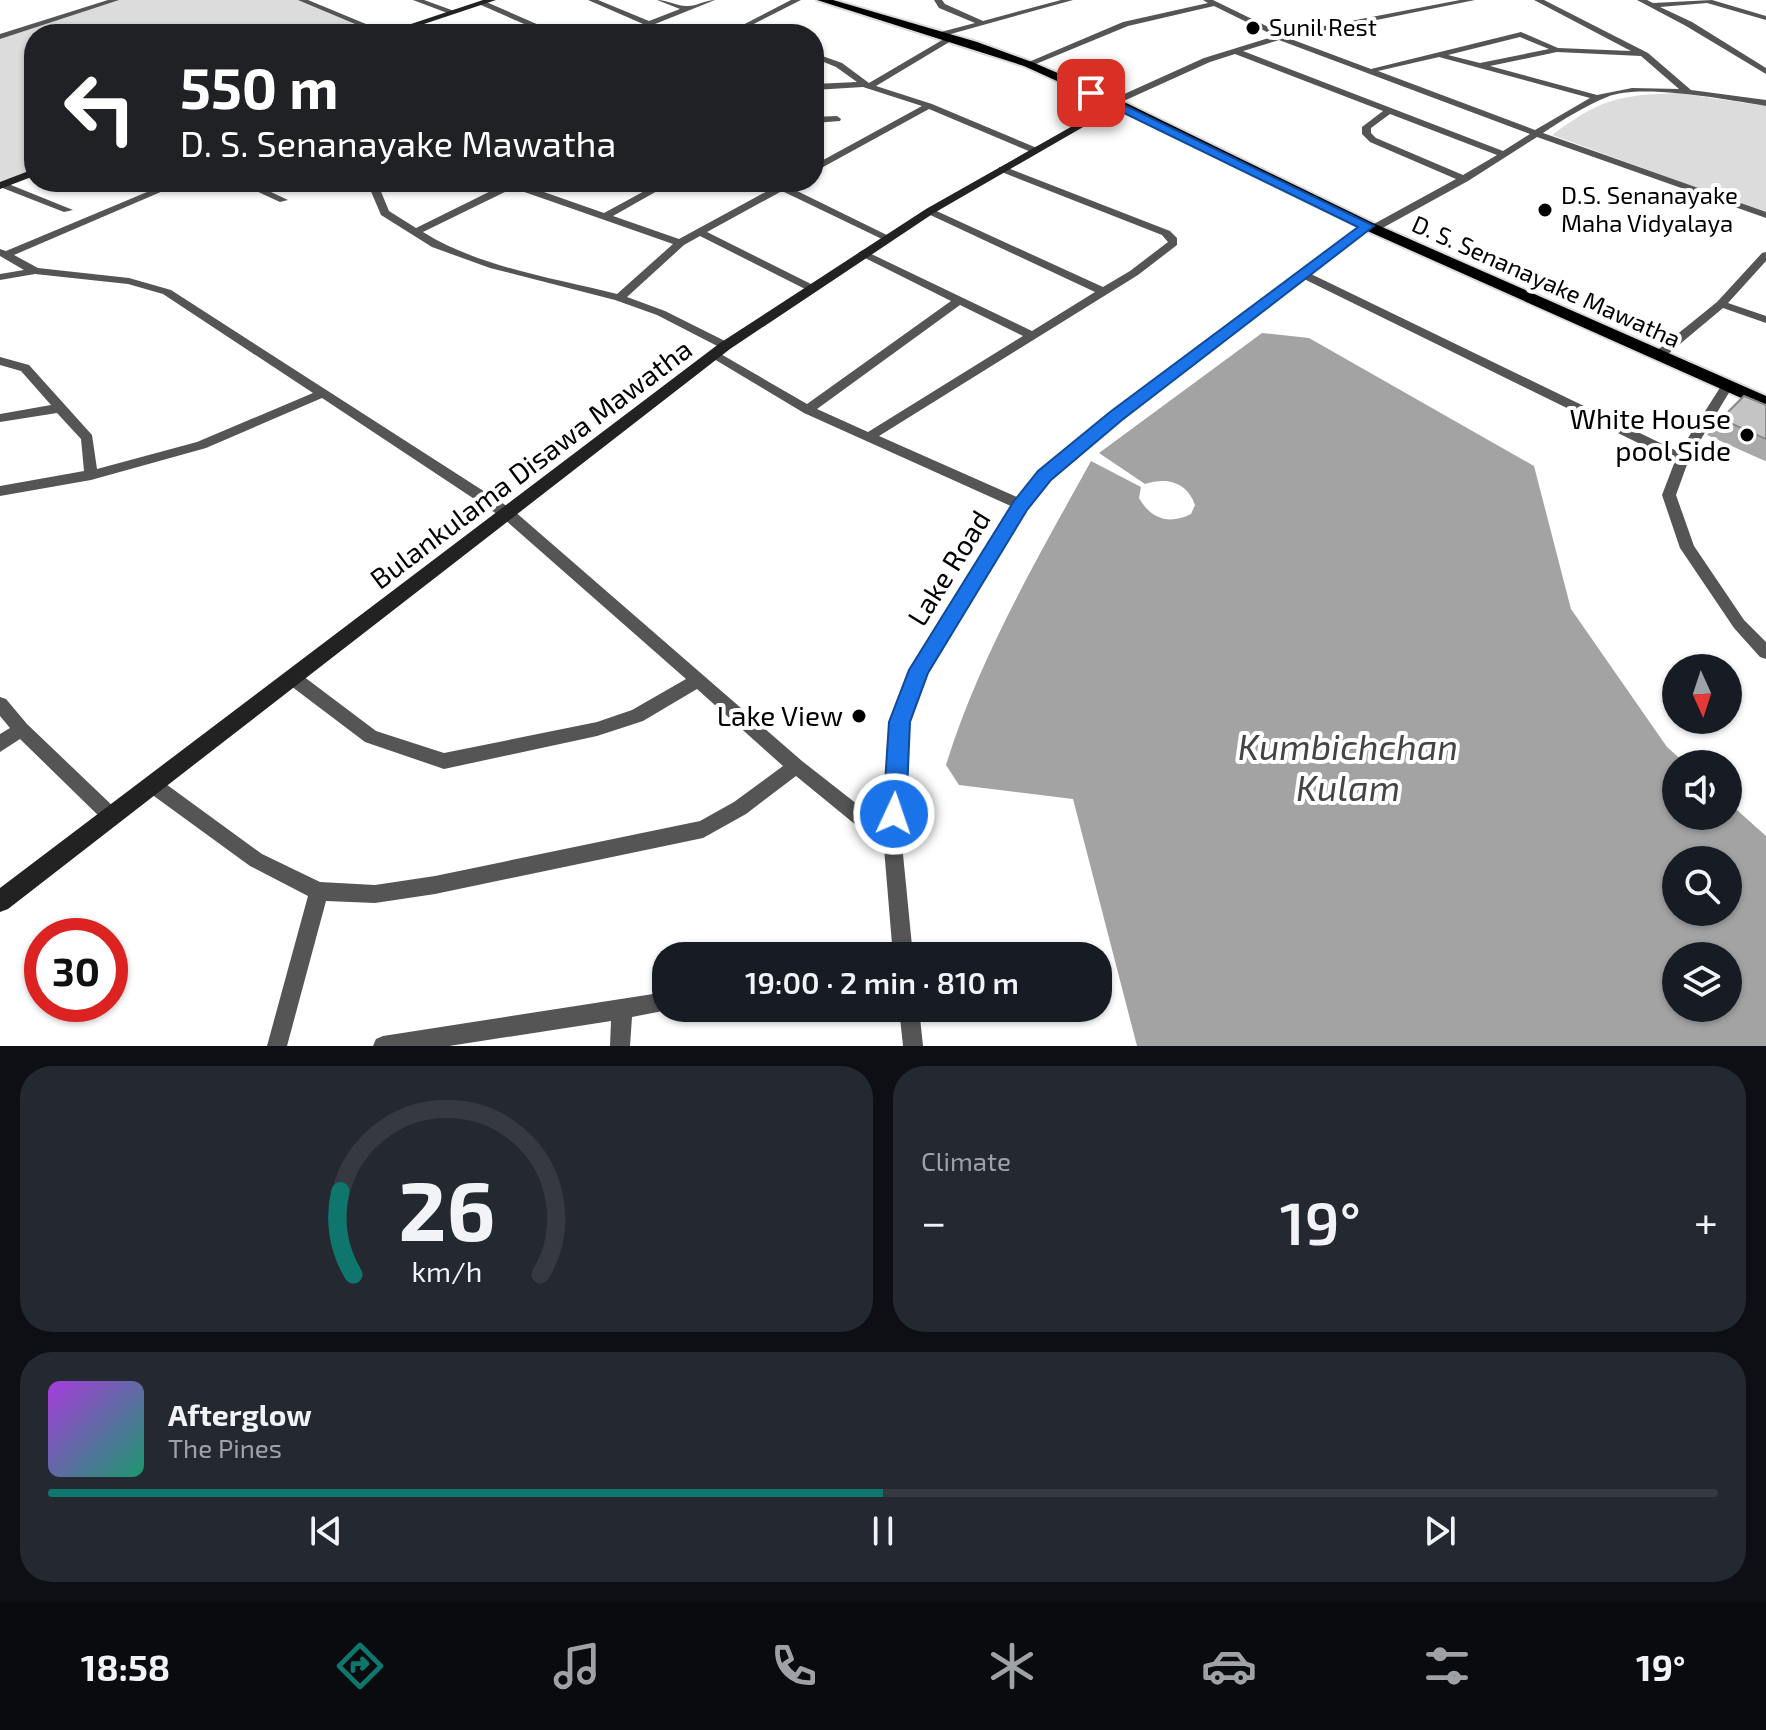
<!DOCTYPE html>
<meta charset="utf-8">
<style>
body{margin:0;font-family:"Exo 2",sans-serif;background:#242831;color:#f1f3f6;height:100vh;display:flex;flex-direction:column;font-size:30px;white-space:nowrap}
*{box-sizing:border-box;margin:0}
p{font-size:26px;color:#9ea1a6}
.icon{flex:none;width:44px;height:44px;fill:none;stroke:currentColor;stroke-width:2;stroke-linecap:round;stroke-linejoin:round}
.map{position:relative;height:1046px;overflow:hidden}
.details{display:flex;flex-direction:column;gap:20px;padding:20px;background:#0d0f14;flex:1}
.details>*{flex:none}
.hud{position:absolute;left:24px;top:24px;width:800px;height:168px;border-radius:32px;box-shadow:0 2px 6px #0004;background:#202124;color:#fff;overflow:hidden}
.needle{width:52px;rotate:177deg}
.fabs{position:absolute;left:1662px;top:654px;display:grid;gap:16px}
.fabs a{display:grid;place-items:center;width:80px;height:80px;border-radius:50%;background:#171b24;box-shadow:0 2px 6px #0004;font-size:40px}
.speed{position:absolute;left:24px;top:918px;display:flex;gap:16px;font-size:40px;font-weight:700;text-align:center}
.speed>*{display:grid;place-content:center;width:104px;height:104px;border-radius:50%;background:#171b24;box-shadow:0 2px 6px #0004;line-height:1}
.speed .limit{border:12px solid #d22;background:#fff;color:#111}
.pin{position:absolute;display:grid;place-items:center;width:68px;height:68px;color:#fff;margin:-34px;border-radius:16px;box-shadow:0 4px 12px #0006}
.me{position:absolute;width:88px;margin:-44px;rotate:3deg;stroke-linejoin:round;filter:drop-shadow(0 0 6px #0008)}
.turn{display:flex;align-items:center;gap:28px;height:168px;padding:0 24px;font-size:36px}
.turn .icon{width:104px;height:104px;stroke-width:2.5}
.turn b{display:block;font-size:56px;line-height:68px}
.big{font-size:60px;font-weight:600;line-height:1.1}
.details .card{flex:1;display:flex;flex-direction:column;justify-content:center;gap:12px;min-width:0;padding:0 28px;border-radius:32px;background:#242831}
.details .dial{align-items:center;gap:0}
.dial svg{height:208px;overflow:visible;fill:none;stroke:#363941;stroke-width:7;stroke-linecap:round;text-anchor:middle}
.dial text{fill:#f1f3f6;stroke:none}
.song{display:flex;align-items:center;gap:24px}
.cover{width:96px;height:96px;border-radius:12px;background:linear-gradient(135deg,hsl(280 70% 55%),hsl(160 70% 35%))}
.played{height:8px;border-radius:4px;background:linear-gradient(90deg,#0f766e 50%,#363941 50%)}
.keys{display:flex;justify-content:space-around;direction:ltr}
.heat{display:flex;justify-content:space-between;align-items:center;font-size:44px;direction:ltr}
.details .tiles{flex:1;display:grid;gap:20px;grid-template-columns:1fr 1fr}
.card:last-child{grid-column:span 2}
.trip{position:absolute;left:652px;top:942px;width:460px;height:80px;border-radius:32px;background:#171b24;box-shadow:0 2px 6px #0004;font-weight:600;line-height:80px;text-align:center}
.dock{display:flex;height:128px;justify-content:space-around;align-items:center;background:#090b0e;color:#9ea1a6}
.dock .icon{width:56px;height:56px}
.dock .selected{color:#0f766e}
.dock b{font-size:36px;color:#f1f3f6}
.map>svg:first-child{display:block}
.green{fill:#dcdcdc}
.water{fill:#a3a3a3;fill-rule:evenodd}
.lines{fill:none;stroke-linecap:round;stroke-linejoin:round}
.primary-casing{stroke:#dbdbdb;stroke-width:4}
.minor{fill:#555;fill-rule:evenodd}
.secondary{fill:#222;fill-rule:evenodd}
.primary{fill:#000;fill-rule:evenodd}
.wall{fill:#a9a9a9}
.building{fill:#c4c4c4;stroke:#898989;stroke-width:2}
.route{fill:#1a73e8;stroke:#114b97;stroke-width:2}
.poi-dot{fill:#000;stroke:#fff;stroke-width:3}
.labels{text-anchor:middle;stroke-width:8;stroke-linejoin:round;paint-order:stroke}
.far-poi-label{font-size:24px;fill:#000;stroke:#fff;text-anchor:start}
.far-street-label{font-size:24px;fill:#000;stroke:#fff}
.poi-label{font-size:28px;fill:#000;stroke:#fff;text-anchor:end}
.street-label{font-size:28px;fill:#000;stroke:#fff}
.near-water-label{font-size:36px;font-style:italic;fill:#444;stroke:#fff}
</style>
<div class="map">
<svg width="1766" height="1046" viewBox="0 0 1766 1046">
<rect width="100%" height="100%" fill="#fff"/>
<g class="green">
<polygon points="113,0 301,0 386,34 34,34 34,171 0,185 0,36"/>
<path d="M1678,93L1766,106V213L1552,135C1600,99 1619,95 1678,93Z"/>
</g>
<path class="water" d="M1262,333L1309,338L1534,466L1571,609L1667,747L1686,764H1676V816H1728V802L1766,836V1046H1137L1073,799L959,785L946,765C979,658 1037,559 1091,461L1141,487L1139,498C1151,519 1169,525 1191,514L1195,505C1187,482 1167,477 1145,484L1099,453ZM1676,860H1728V912H1676ZM1676,956H1728V1008H1676Z"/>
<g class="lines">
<g class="primary-casing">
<polygon id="primary" points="817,0 833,0 977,42 1032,62 1118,99 1373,223 1766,396 1766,409 1363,229 1110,105 1024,66"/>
</g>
<g class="minor">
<polygon points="108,0 119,0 0,39 0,34"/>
<polygon points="298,0 308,0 390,34 379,34"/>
<polygon points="413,0 424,0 457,12 450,14"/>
<path d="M588,0H598L649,21L680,9L657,0C668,0 676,6 686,6C695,7 705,0 715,0L655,24L677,34H666Z"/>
<polygon points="791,0 801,0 746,28 752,34 743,34 737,28"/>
<polygon points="934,0 942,0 945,4 983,21 1061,0 1073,0 940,37 936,35 937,33 975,23 939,8"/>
<path d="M1203,0H1213L1283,34L1460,0H1475L1288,38L1371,69L1521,32L1558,48L1631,51L1534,0H1544L1648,53L1691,90L1766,100V106C1728,100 1641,83 1607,97C1585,106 1564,119 1543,133L1766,212V218L1537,137L1468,181L1377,231L1369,230L1311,274L1679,452L1723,383H1731L1733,386L1689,459L1676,495L1694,546L1744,620L1766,642V659L1760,657L1734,628L1680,548L1662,495L1675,461L1304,279L1120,419L1049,478L1026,509L926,672L908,722L902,844L913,956H893L884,848L796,776L746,814L703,838L435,894L375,903L326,901L287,1046H267L308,896L250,866L147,791L144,785L147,779L153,777L159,779L262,854L320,882L375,885L435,876L700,821L734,802L783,766L697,689L643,721L597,736L444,769L365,742L287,683L285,678L287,673L293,671L299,673L376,731L444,753L597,722L632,710L686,679L503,518L322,398L206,448L91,480L0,496V486L84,471L81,439L57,413L0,422V414L51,405L21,371L0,365V357L29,365L92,435L97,469L197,442L313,393L163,294L128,284L35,274L0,280V274L24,270L0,256V249L6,251L147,192L129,182H142L156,188L171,182H184L14,255L38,268L129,278L171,290L513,510L802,761L885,826L892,722L911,670L1013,507L804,413L709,356L715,352L719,353L807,404L951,301L859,255L858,253L863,250L1032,331L1095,292L926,213L925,211L930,208L1103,287L1130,271L1168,242L1162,235L999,171V167H1005L1170,231L1177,238V245L1138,275L879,436L1019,498C1057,448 1113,412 1163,375C1231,324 1297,274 1364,224L1372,225L1456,179L1370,142L1362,134V127L1383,111L1235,54L1210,62L1117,104H1111V100L1204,58L1275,36L1214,6L1128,26L1031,66L1024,64L1123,22L1208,3ZM1520,37L1549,49L1480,63L1448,55ZM1279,40L1530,134L1503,151L1243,51ZM1557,52L1641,56L1679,89L1632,88L1597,95L1490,66ZM1439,57L1590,98L1535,130L1378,71ZM1390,114L1497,155L1463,175L1376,138L1371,133V128ZM960,305L1023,336L868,432L817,409Z"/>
<polygon points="1637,0 1647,0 1653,3 1712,0 1766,16 1766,20 1707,3 1660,7 1692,22 1766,68 1766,74 1686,26"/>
<polygon points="484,1 555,32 556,34 546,34 538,30 526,34 514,34 531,27 481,5 480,3"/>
<polygon points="949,36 956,38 876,86 932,104 1037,148 1037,152 1031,152 929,109 814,172 814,165 922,106 863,87 814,90 814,84 857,82 836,67 814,58 814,53 842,63 869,83"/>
<polygon points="837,116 841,119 840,121 814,123 814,117"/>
<polygon points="237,182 250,182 288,200 280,202"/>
<path d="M367,182H377L389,211L416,228L509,182H522L521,184L604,213L661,182H673L613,216L679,239L784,182H796L789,187L893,238L888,241L884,240L782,191L707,232L815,286V290H807L700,236L684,245L627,297L665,311L729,343V349L725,350L657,315L615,300L490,268L432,247L381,215ZM513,188L673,244L617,294C553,278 479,267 423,232Z"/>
<polygon points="0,183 6,183 73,210 64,212 0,187"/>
<polygon points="1766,252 1766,261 1728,303 1766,316 1766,323 1723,308 1662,359 1654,359 1654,353 1717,302 1762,253"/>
<polygon points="0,697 6,699 27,724 117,810 120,816 117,822 111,824 105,822 20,739 0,752 0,734 10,728 0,716"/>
<polygon points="666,992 666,1008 673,1009 632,1017 630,1046 610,1046 611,1021 449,1046 373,1046 376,1039 383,1036"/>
<polygon points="899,1008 919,1008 923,1046 903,1046"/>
</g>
<g class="secondary">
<polygon points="483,0 496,0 394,34 381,34"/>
<polygon points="1115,102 1123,104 934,213 730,349 8,909 0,912 0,888 720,343 926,209"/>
<polygon points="34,169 34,176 0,189 0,182"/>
</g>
<use href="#primary" class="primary"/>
</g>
<polygon class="wall" points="1766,405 1766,460 1765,461 1707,435 1721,419"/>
<polygon class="building" points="1744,396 1766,405 1766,439 1721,419"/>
<polygon class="route" points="1091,89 1374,226 1122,420 1051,480 1027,510 928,673 910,722 906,814 903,822 894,825 886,822 883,814 889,722 909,670 1014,501 1038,471 1110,412 1358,227 1087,95 1086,93"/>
<g class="poi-dot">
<circle cx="1253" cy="28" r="8"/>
<circle cx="1545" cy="210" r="8"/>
<circle cx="1747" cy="435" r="8"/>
<circle cx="859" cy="716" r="8"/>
</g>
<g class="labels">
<g class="far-poi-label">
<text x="1269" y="36">Sunil Rest</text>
<text x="1561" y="204">D.S. Senanayake<tspan x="1561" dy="28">Maha Vidyalaya</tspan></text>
</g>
<g class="far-street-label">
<text transform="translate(1546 282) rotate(24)" y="8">D. S. Senanayake Mawatha</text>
</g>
<g class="poi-label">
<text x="1731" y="429">White House<tspan x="1731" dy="32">pool Side</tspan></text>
<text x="843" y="726">Lake View</text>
</g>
<g class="street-label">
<text transform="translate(531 464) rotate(-37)" y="10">Bulankulama Disawa Mawatha</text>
<text transform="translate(949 568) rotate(-58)" y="10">Lake Road</text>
</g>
<g class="near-water-label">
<text x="1348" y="760">Kumbichchan<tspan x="1348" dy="41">Kulam</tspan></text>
</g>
</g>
</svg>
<div class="fabs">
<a><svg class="needle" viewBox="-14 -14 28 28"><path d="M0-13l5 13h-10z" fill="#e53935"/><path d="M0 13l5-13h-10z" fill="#9ea1a6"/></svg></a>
<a><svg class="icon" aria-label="sound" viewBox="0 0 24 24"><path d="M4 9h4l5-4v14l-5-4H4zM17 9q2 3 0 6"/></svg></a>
<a><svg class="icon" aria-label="search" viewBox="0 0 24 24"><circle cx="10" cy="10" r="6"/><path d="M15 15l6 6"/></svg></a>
<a><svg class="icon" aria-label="layers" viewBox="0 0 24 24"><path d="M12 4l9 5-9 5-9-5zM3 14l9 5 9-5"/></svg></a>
</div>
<div class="speed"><div class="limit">30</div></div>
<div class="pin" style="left:1091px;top:93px;background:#d93025"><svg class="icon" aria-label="arrive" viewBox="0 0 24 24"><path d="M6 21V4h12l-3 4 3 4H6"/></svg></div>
<svg class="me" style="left:894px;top:814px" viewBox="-20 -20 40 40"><circle r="17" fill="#1a73e8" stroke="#fff" stroke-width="3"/><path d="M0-11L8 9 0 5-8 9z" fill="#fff"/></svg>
<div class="trip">19:00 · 2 min · 810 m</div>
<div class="hud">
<div class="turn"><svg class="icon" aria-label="left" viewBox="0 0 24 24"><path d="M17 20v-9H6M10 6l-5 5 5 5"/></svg><div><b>550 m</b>D. S. Senanayake Mawatha</div></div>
</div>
</div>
<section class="details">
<div class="tiles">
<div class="card dial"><svg viewBox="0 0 100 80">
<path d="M14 69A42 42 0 1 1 86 69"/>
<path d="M14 69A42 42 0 0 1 9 37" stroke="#0f766e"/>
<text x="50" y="56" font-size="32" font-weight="700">26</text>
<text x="50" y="72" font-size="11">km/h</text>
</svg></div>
<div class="card"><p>Climate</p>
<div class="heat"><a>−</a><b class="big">19°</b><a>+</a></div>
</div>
<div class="card">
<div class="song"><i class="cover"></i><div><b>Afterglow</b><p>The Pines</p></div></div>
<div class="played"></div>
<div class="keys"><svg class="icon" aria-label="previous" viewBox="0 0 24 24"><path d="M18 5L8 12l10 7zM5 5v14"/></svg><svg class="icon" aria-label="pause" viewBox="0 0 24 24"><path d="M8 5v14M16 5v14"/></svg><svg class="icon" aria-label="next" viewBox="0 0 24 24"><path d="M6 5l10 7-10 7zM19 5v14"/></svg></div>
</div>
</div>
</section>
<nav class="dock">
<b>18:58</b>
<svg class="icon selected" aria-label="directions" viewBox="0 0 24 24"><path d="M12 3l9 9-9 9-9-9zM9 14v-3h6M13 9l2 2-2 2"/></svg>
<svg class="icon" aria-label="music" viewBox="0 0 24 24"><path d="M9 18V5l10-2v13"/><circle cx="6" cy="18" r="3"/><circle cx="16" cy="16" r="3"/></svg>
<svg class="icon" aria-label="phone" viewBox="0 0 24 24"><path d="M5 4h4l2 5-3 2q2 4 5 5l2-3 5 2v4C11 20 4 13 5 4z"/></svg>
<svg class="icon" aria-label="climate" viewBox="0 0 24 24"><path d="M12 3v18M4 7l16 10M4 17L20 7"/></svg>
<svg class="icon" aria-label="car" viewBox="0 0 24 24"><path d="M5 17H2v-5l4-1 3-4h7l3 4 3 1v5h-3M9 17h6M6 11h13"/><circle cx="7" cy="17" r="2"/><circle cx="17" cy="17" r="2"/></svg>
<svg class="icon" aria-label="filters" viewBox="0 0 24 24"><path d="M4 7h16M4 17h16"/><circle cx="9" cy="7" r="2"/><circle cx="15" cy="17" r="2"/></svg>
<b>19°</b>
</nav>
